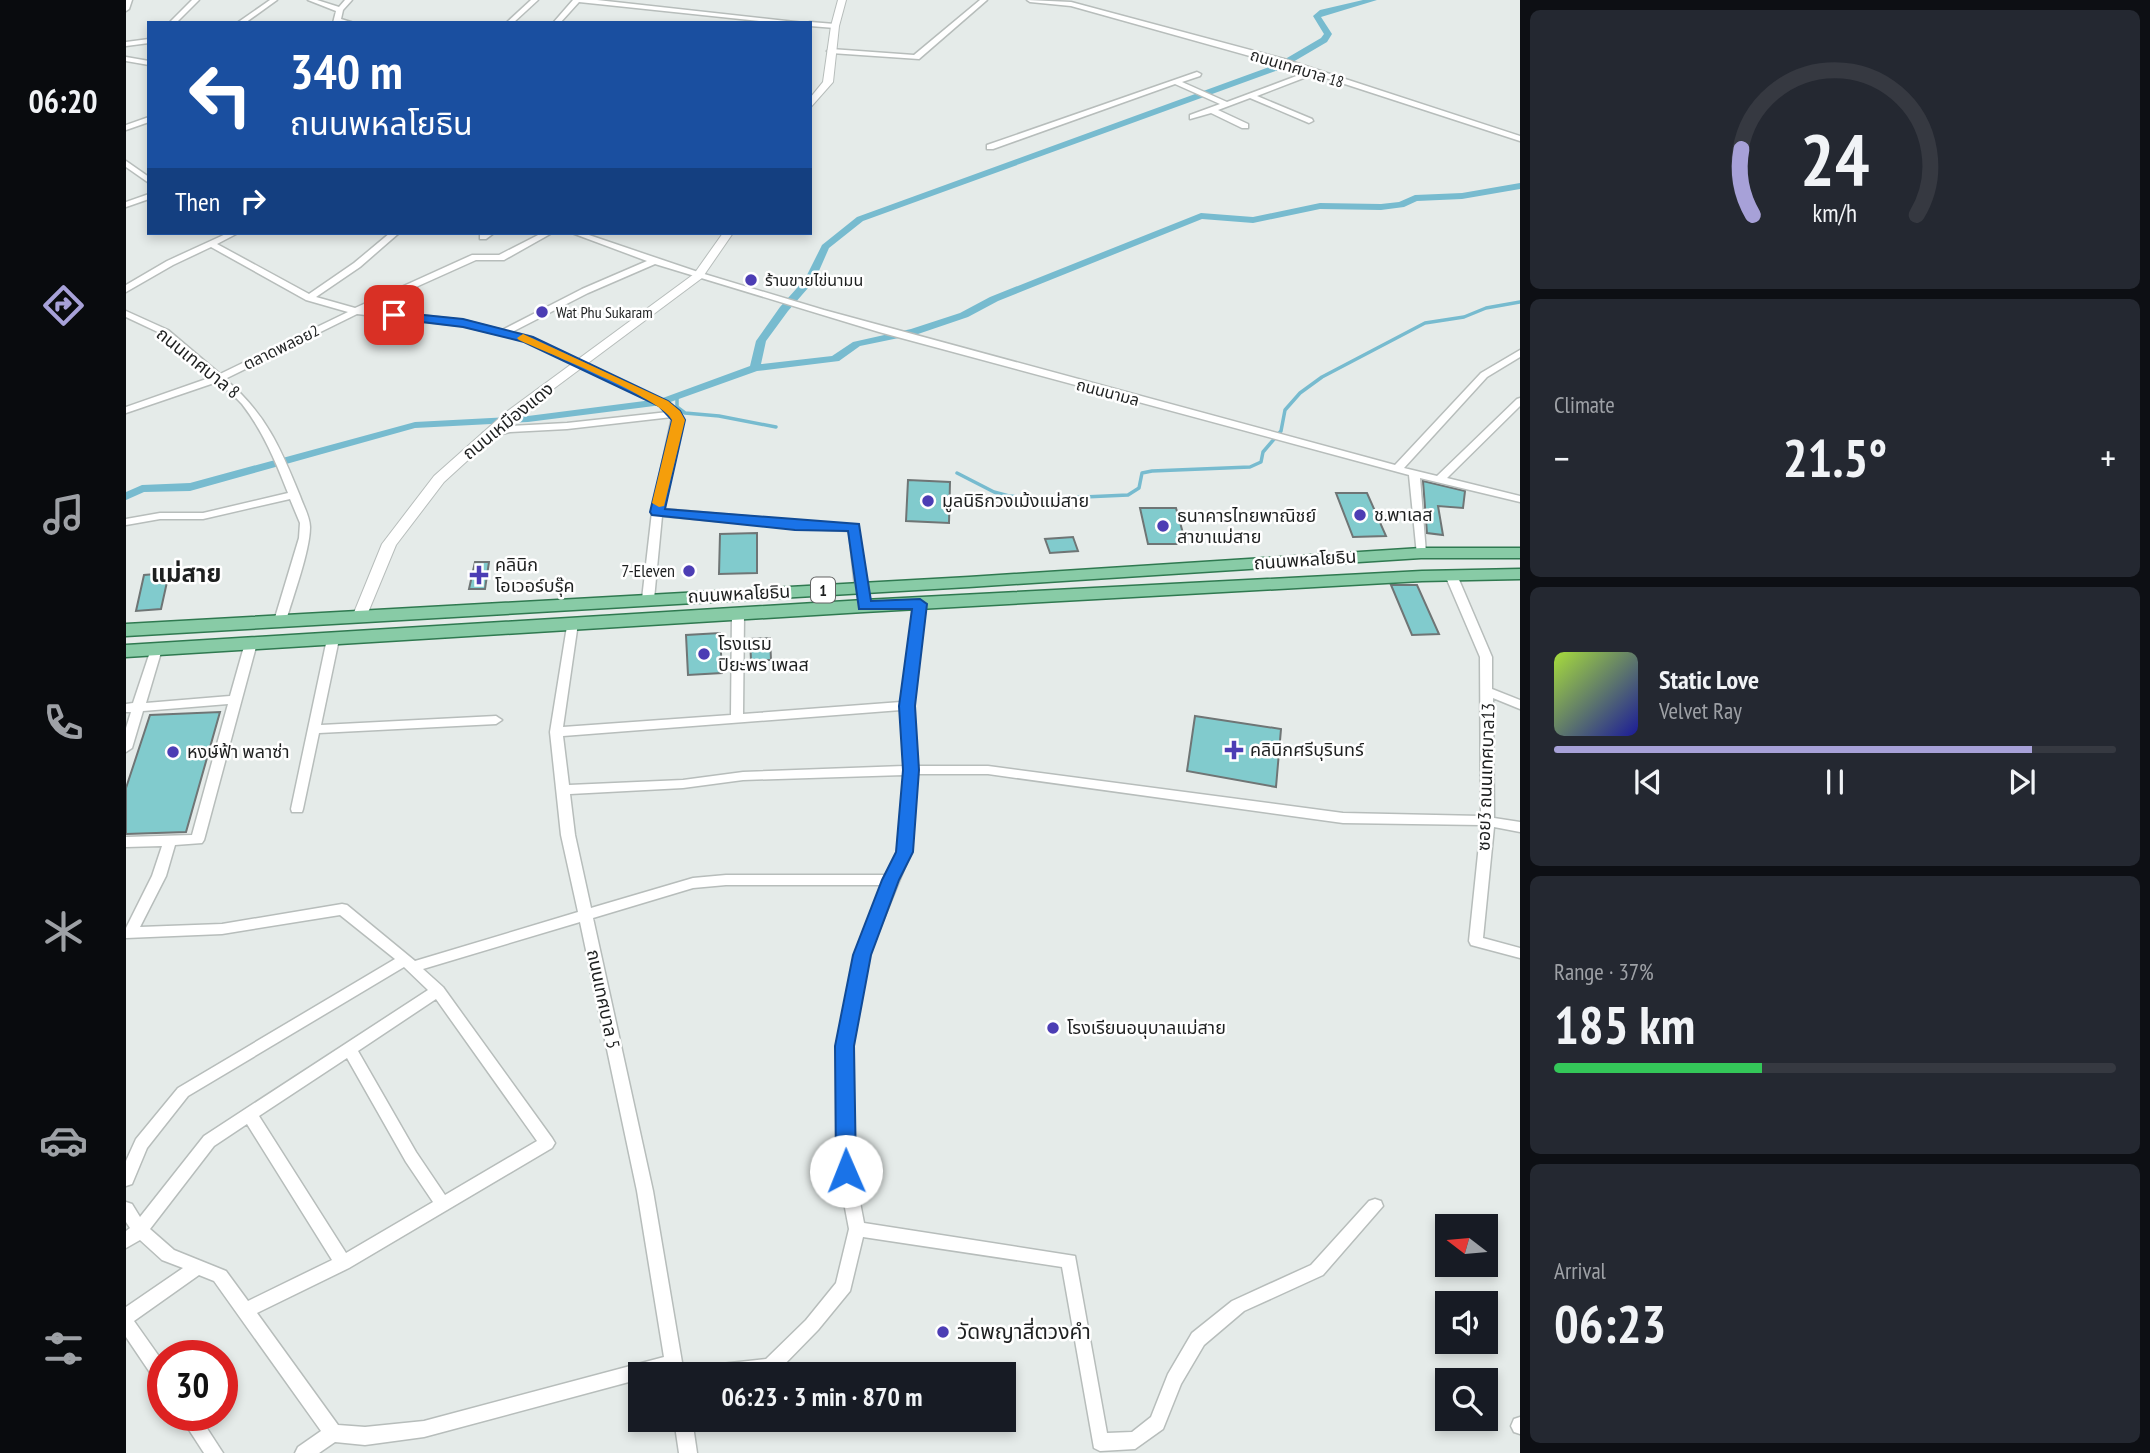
<!DOCTYPE html>
<meta charset="utf-8">
<style>
body{margin:0;font-family:"PT Sans Narrow","Noto Sans Thai",sans-serif;background:#242831;color:#f1f3f6;height:100vh;display:flex;flex-direction:column;font-size:26px;white-space:nowrap}
*{box-sizing:border-box;margin:0}
p{font-size:23px;color:#9ea1a6}
.icon{flex:none;width:38px;height:38px;fill:none;stroke:currentColor;stroke-width:2;stroke-linecap:round;stroke-linejoin:round}
.map{position:relative;flex:1;overflow:hidden}
.panel{display:flex;flex-direction:column;gap:10px;padding:10px;background:#0d0f14;width:630px}
.panel>*{flex:none}
.guide{position:absolute;left:21px;top:21px;width:665px;height:214px;border-radius:0px;box-shadow:0 4px 10px #0003;background:#1a4fa0;color:#fff;overflow:hidden}
.needle{width:46px;rotate:286deg}
.buttons{position:absolute;left:1309px;top:1214px;display:grid;gap:14px}
.buttons a{display:grid;place-items:center;width:63px;height:63px;border-radius:0px;background:#171b24;box-shadow:0 4px 10px #0003;font-size:35px}
.speed{position:absolute;left:21px;top:1340px;display:flex;gap:14px;font-size:35px;font-weight:700;text-align:center}
.speed>*{display:grid;place-content:center;width:91px;height:91px;border-radius:50%;background:#171b24;box-shadow:0 4px 10px #0003;line-height:1}
.speed .limit{border:10px solid #d22;background:#fff;color:#111}
.pin{position:absolute;display:grid;place-items:center;width:60px;height:60px;color:#fff;margin:-30px;border-radius:14px;box-shadow:0 4px 10px #0006}
.me{position:absolute;width:77px;margin:-38px;rotate:359deg;stroke-linejoin:round;filter:drop-shadow(0 0 5px #0008)}
.turn{display:flex;align-items:center;gap:24px;height:147px;padding:0 28px;font-size:32px}
.turn .icon{width:91px;height:91px;stroke-width:2.5}
.turn b{display:block;font-size:49px;line-height:60px}
.then{display:flex;align-items:center;height:66px;padding:0 28px;background:#0003;gap:14px;font-size:26px}
.big{font-size:52px;font-weight:600;line-height:1.1}
.panel .tile{flex:1;display:flex;flex-direction:column;justify-content:center;gap:10px;min-width:0;padding:0 24px;border-radius:10px;background:#242831}
.panel .dial{align-items:center;gap:0}
.dial svg{height:182px;overflow:visible;fill:none;stroke:#363941;stroke-width:7;stroke-linecap:round;text-anchor:middle}
.dial text{fill:#f1f3f6;stroke:none}
.song{display:flex;align-items:center;gap:21px}
.cover{width:84px;height:84px;border-radius:10px;background:linear-gradient(135deg,hsl(80 70% 55%),hsl(240 70% 35%))}
.played{height:7px;border-radius:4px;background:linear-gradient(90deg,#a7a1d8 85%,#363941 85%)}
.keys{display:flex;justify-content:space-around;direction:ltr}
.heat{display:flex;justify-content:space-between;align-items:center;font-size:38px;direction:ltr}
.charge{height:10px;border-radius:5px;background:linear-gradient(90deg,#34c759 37%,#363941 0)}
.trip{position:absolute;left:502px;top:1362px;width:388px;height:70px;border-radius:0px;background:#171b24;box-shadow:0 4px 10px #0003;font-weight:600;line-height:70px;text-align:center}
main{display:flex;flex:1;min-height:0}
.menu{display:flex;flex-direction:column;width:126px;justify-content:space-around;align-items:center;background:#090b0e;color:#9ea1a6}
.menu .icon{width:49px;height:49px}
.menu .on{color:#a7a1d8}
.menu b{font-size:32px;color:#f1f3f6}
.map>svg:first-child{display:block}
.lines{fill:none;stroke-linecap:round;stroke-linejoin:round}
.stream{stroke:#77bbcf;stroke-width:3.5}
.canal{fill:#77bbcf;fill-rule:evenodd}
.building{fill:#81cbcd;stroke:#6f7575;stroke-width:2}
.minor-casing{stroke:#b7bdbb;stroke-width:3}
.tertiary-casing{stroke:#b7bdbb;stroke-width:2}
.primary-casing{stroke:#2f7950;stroke-width:3}
.minor{fill:#fff;fill-rule:evenodd}
.tertiary{fill:#fff;fill-rule:evenodd}
.primary{fill:#88cba6;fill-rule:evenodd}
.route{fill:#1a73e8;stroke:#114b97;stroke-width:2}
.slow{fill:#f59e0b}
.poi-dot{fill:#4c3db4;stroke:#fff;stroke-width:2.5}
.labels{text-anchor:middle;stroke-width:5;stroke-linejoin:round;paint-order:stroke}
.far-street-label{font-size:16px;fill:#1e2020;stroke:#fff}
.far-poi-label{font-size:16px;fill:#1e2020;stroke:#fff;text-anchor:start}
.shield{fill:#fff;stroke:#626363;stroke-width:2}
.shield-label{font-size:16px;font-weight:bold;fill:#1e2020}
.street-label{font-size:18px;fill:#1e2020;stroke:#fff}
.poi-label{font-size:18px;fill:#1e2020;stroke:#fff;text-anchor:start}
.near-poi-label{font-size:21px;fill:#1e2020;stroke:#fff;text-anchor:start}
.district-label{font-size:24px;font-weight:bold;fill:#1e2020;stroke:#fff}
</style>
<main>
<nav class="menu">
<b>06:20</b>
<svg class="icon on" aria-label="directions" viewBox="0 0 24 24"><path d="M12 3l9 9-9 9-9-9zM9 14v-3h6M13 9l2 2-2 2"/></svg>
<svg class="icon" aria-label="music" viewBox="0 0 24 24"><path d="M9 18V5l10-2v13"/><circle cx="6" cy="18" r="3"/><circle cx="16" cy="16" r="3"/></svg>
<svg class="icon" aria-label="phone" viewBox="0 0 24 24"><path d="M5 4h4l2 5-3 2q2 4 5 5l2-3 5 2v4C11 20 4 13 5 4z"/></svg>
<svg class="icon" aria-label="climate" viewBox="0 0 24 24"><path d="M12 3v18M4 7l16 10M4 17L20 7"/></svg>
<svg class="icon" aria-label="car" viewBox="0 0 24 24"><path d="M5 17H2v-5l4-1 3-4h7l3 4 3 1v5h-3M9 17h6M6 11h13"/><circle cx="7" cy="17" r="2"/><circle cx="17" cy="17" r="2"/></svg>
<svg class="icon" aria-label="filters" viewBox="0 0 24 24"><path d="M4 7h16M4 17h16"/><circle cx="9" cy="7" r="2"/><circle cx="15" cy="17" r="2"/></svg>
</nav>
<div class="map">
<svg width="1394" height="1453" viewBox="0 0 1394 1453">
<rect width="100%" height="100%" fill="#e5ebe9"/>
<g class="lines">
<g class="stream">
<polyline points="551,397 551,407 559,413 593,416 650,427"/>
<polyline points="831,473 868,492 883,496 914,499 1002,495 1013,488 1016,473 1026,471 1124,467 1135,462 1137,452 1155,431 1159,410 1174,393 1196,377 1299,323 1338,317 1360,308 1394,302"/>
</g>
<polygon class="canal" points="1237,0 1251,0 1195,17 1206,34 1201,42 1155,69 737,221 703,248 689,280 662,311 640,341 635,364 706,356 727,342 785,329 834,313 864,297 1075,213 1127,217 1194,203 1255,204 1273,202 1289,195 1336,193 1394,183 1394,189 1336,199 1291,201 1278,207 1255,210 1194,209 1127,223 1076,219 872,301 842,317 792,334 734,346 713,361 631,371 536,405 402,422 289,428 64,491 18,492 0,500 0,492 16,485 64,483 289,422 402,416 534,399 624,366 630,341 654,307 679,279 696,245 731,217 1149,65 1195,38 1198,34 1187,16 1194,10"/>
</g>
<g class="building">
<polygon points="782,480 824,482 823,523 780,521"/>
<polygon points="1297,481 1339,491 1337,508 1312,506 1317,535 1301,533"/>
<polygon points="1210,493 1241,493 1260,536 1227,537"/>
<polygon points="1014,508 1050,508 1060,544 1022,544"/>
<polygon points="631,533 631,573 593,574 594,534"/>
<polygon points="947,537 952,551 924,553 919,539"/>
<polygon points="349,562 363,562 359,589 343,589"/>
<polygon points="43,573 35,609 10,611 18,575"/>
<polygon points="1265,585 1291,585 1313,634 1286,635"/>
<polygon points="594,633 596,673 562,675 560,635"/>
<polygon points="644,638 645,660 625,660 624,639"/>
<polygon points="94,712 60,832 0,834 0,788 24,715"/>
<polygon points="1069,716 1155,729 1150,787 1061,771"/>
</g>
<g class="lines">
<g class="minor-casing">
<g id="minor">
<polygon points="0,0 6,0 3,9 0,11"/>
<polygon points="66,0 73,0 50,23 43,23"/>
<polygon points="144,0 151,0 119,23 111,23"/>
<polygon points="182,0 191,0 213,7 219,0 226,0 217,10 215,19 228,23 207,23 210,11"/>
<polygon points="405,0 412,0 387,23 380,23"/>
<polygon points="447,0 471,0 678,23 653,23 453,2 434,23 427,23"/>
<polygon points="854,0 861,0 793,59 705,53 701,51 705,49 788,55"/>
<polygon points="901,0 945,2 1158,59 1394,136 1394,141 1188,74 1131,96 1186,119 1187,121 1183,123 1124,98 1092,110 1122,124 1122,128 1116,128 1085,113 1064,119 1064,115 1094,104 1049,84 867,149 861,149 861,145 1071,72 1075,74 1074,76 1056,82 1101,102 1181,72 945,6 904,2"/>
<polygon points="684,22 709,24 712,26 709,28 684,26 684,23 681,23"/>
<polygon points="23,39 23,43 0,46 0,42"/>
<polygon points="0,57 23,61 23,65 0,61"/>
<polygon points="23,117 23,122 0,130 0,125"/>
<polygon points="0,161 23,177 23,183 0,167"/>
<polygon points="23,194 23,199 0,207 0,202"/>
<path d="M102,233H112L91,244L183,294L228,263L264,233H273L234,267L190,297L229,308L346,255H373L416,233H426L378,260H350L241,309L337,320L376,330L456,289L521,261L446,233H457L575,273L698,310L1269,465L1355,373L1394,350V357L1361,377L1278,468L1311,476L1391,399L1394,398V406L1321,478L1394,496V502L1294,478L1300,553L1299,555H1291L1283,475L753,332L529,264L462,293L386,332L405,337L541,402L553,412L557,420L537,509L732,526L741,587L739,589L735,590L729,587L723,531L669,528L536,516L528,599L526,601H518L516,599L526,512L546,417L441,429L384,432L361,438L356,435L357,433L384,426L441,423L542,412L535,406L399,341L337,326L231,314L99,379C140,414 154,447 174,496C177,505 184,517 184,527C184,551 167,596 160,621L154,625L148,621L173,538L174,523L164,499L77,519H34L0,525V519L34,513H77L162,493C150,462 137,431 116,404C109,396 100,389 91,382L0,413V407L86,377L36,334L0,317V311L42,330L94,374L222,312L180,300L85,247L47,265L0,292V285L41,261Z"/>
<polygon points="358,233 368,233 360,239 354,239 354,235"/>
<path d="M1325,572L1331,575L1366,657V689L1394,700V709L1367,698L1368,818L1394,822V832L1368,827L1357,938L1394,948V958L1345,945L1343,941L1355,825L1217,823L862,774H791L785,852L743,955L726,1046L728,1171L738,1223L949,1256L981,1433L1006,1432L1025,1417L1042,1374L1066,1333L1106,1301L1185,1265L1243,1201L1249,1199L1255,1201L1257,1206L1197,1275L1118,1311L1078,1345L1055,1384L1037,1429L1009,1449L974,1451L968,1448L936,1267L737,1237L724,1291L692,1330L650,1373L569,1374L571,1368L577,1366L640,1359L680,1320L710,1283L723,1229L712,1171V1046L729,955L756,885H600L567,888L467,918L527,1191L558,1374H540V1372L514,1374V1379L298,1437L239,1445L209,1442L193,1453H169L172,1447L195,1431L88,1281L73,1275L8,1321L37,1362V1385L31,1383L0,1337V1307L57,1268L36,1260L14,1240L0,1248V1231L4,1228L0,1222V1202L6,1204L14,1217L78,1136L302,990L278,967L62,1096L21,1148L6,1184L0,1186V1161L10,1139L52,1088L269,959L214,915L96,934L0,938V928L26,876L36,846L0,847V837L66,835L102,704L17,711L6,748L0,752V728L5,712H0V704L7,703L26,646H34L36,649L20,703L104,696L119,643L125,639L131,643L78,840L76,843L49,845L40,876L14,927L96,924L216,904L221,905L289,961L452,912L435,835L424,732L442,620H450L452,623L437,727L605,715L606,614L612,610L618,614L617,714L775,702L788,604L794,601L800,604L787,706L791,766H862L1217,813L1355,816L1354,657L1319,575ZM775,710L778,766L617,772L557,780L443,785L437,736ZM778,775L771,852L761,875H600L567,878L465,908L449,835L444,794L557,788L617,780ZM454,922L511,1191L538,1357L298,1421L239,1427L212,1425L131,1313L223,1268L426,1148L429,1143L426,1138L317,987L297,969ZM310,999L411,1141L319,1195L290,1152L232,1051ZM221,1058L280,1162L307,1202L220,1253L133,1116ZM121,1124L206,1260L122,1301L100,1271L48,1250L24,1229L88,1146Z"/>
<polygon points="207,635 213,639 195,725 370,716 376,720 370,724 193,733 177,809 176,812 166,812 165,809 201,639"/>
<polygon points="54,1416 73,1416 97,1453 78,1453"/>
<polygon points="1394,1417 1394,1434 1388,1432 1385,1426 1388,1419"/>
<polygon points="548,1419 566,1419 571,1453 553,1453"/>
</g>
</g>
<g class="tertiary-casing">
<g id="tertiary">
<polygon points="712,0 720,0 713,26 707,82 684,108 684,98 697,82 705,26"/>
<polygon points="597,233 607,233 576,278 387,419 318,482 270,545 241,615 234,620 229,618 227,615 256,544 308,476 379,413 568,274"/>
</g>
</g>
<g class="primary-casing">
<g id="primary">
<polygon points="1295,548 1394,548 1394,558 1295,558 843,587 0,636 0,624 843,577"/>
<polygon points="1394,569 1394,579 1296,581 738,612 0,657 0,645 738,600 1296,571"/>
</g>
</g>
<use href="#minor" class="minor"/>
<use href="#tertiary" class="tertiary"/>
<use href="#primary" class="primary"/>
</g>
<polygon class="route" points="268,312 337,319 407,337 542,401 554,411 559,420 539,509 733,524 745,601 794,599 801,604 789,706 793,770 787,852 773,880 745,955 728,1046 730,1171 727,1177 720,1180 713,1177 710,1171 709,1046 727,955 756,880 770,852 777,770 773,706 786,609 733,609 722,531 669,530 526,515 524,512 546,420 533,406 398,342 337,327 263,318 263,313"/>
<path class="slow" d="M397,334L542,401L554,411L559,420L538,506L533,507L526,503L546,420C537,399 419,352 393,340L391,338Z"/>
<g class="poi-dot">
<circle cx="625" cy="280" r="7"/>
<circle cx="416" cy="312" r="7"/>
<circle cx="802" cy="501" r="7"/>
<circle cx="1234" cy="515" r="7"/>
<circle cx="1037" cy="526" r="7"/>
<circle cx="563" cy="571" r="7"/>
<path d="M349.5 564.5h7v7h7v7h-7v7h-7v-7h-7v-7h7z"/>
<circle cx="578" cy="654" r="7"/>
<path d="M1104.5 739.5h7v7h7v7h-7v7h-7v-7h-7v-7h7z"/>
<circle cx="47" cy="752" r="7"/>
<circle cx="927" cy="1028" r="7"/>
<circle cx="817" cy="1332" r="7"/>
</g>
<g class="labels">
<g class="far-street-label">
<text transform="translate(1171 68) rotate(17)" y="6">ถนนเทศบาล 18</text>
<text transform="translate(155 347) rotate(-26)" y="6">ตลาดพลอย2</text>
<text transform="translate(982 392) rotate(15)" y="6">ถนนนามล</text>
</g>
<g class="far-poi-label">
<text x="639" y="286">ร้านขายไข่นามน</text>
<text x="430" y="318">Wat Phu Sukaram</text>
</g>
<rect class="shield" x="685" y="577.5" width="24" height="25" rx="5"/>
<g class="shield-label">
<text x="697" y="596">1</text>
</g>
<g class="street-label">
<text transform="translate(72 363) rotate(39)" y="6">ถนนเทศบาล 8</text>
<text transform="translate(382 421) rotate(-39)" y="6">ถนนเหมืองแดง</text>
<text transform="translate(1179 560) rotate(-4)" y="6">ถนนพหลโยธิน</text>
<text transform="translate(613 594) rotate(-3)" y="6">ถนนพหลโยธิน</text>
<text transform="translate(1360 777) rotate(-88)" y="6">ซอย3 ถนนเทศบาล13</text>
<text transform="translate(477 999) rotate(78)" y="6">ถนนเทศบาล 5</text>
</g>
<g class="poi-label">
<text x="816" y="507">มูลนิธิกวงเม้งแม่สาย</text>
<text x="1248" y="521">ช.พาเลส</text>
<text x="1051" y="522">ธนาคารไทยพาณิชย์<tspan x="1051" dy="21">สาขาแม่สาย</tspan></text>
<text x="369" y="571">คลินิก<tspan x="369" dy="21">โอเวอร์บรุ๊ค</tspan></text>
<text x="549" y="577" text-anchor="end">7-Eleven</text>
<text x="592" y="650">โรงแรม<tspan x="592" dy="21">ปิยะพร เพลส</tspan></text>
<text x="1124" y="756">คลินิกศรีบุรินทร์</text>
<text x="61" y="758">หงษ์ฟ้า พลาซ่า</text>
<text x="941" y="1034">โรงเรียนอนุบาลแม่สาย</text>
</g>
<g class="near-poi-label">
<text x="831" y="1339">วัดพญาสี่ตวงคำ</text>
</g>
<g class="district-label">
<text x="60" y="582">แม่สาย</text>
</g>
</g>
</svg>
<div class="buttons">
<a><svg class="needle" viewBox="-14 -14 28 28"><path d="M0-13l5 13h-10z" fill="#e53935"/><path d="M0 13l5-13h-10z" fill="#9ea1a6"/></svg></a>
<a><svg class="icon" aria-label="sound" viewBox="0 0 24 24"><path d="M4 9h4l5-4v14l-5-4H4zM17 9q2 3 0 6"/></svg></a>
<a><svg class="icon" aria-label="search" viewBox="0 0 24 24"><circle cx="10" cy="10" r="6"/><path d="M15 15l6 6"/></svg></a>
</div>
<div class="speed"><div class="limit">30</div></div>
<div class="pin" style="left:268px;top:315px;background:#d93025"><svg class="icon" aria-label="arrive" viewBox="0 0 24 24"><path d="M6 21V4h12l-3 4 3 4H6"/></svg></div>
<svg class="me" style="left:720px;top:1171px" viewBox="-20 -20 40 40"><circle r="19" fill="#fff"/><path d="M0-13L10 11 0 6-10 11z" fill="#1a73e8"/></svg>
<div class="trip">06:23 · 3 min · 870 m</div>
<div class="guide">
<div class="turn"><svg class="icon" aria-label="left" viewBox="0 0 24 24"><path d="M17 20v-9H6M10 6l-5 5 5 5"/></svg><div><b>340 m</b>ถนนพหลโยธิน</div></div>
<div class="then">Then<svg class="icon" aria-label="right" viewBox="0 0 24 24"><path d="M7 20v-9h11M14 6l5 5-5 5"/></svg></div>
</div>
</div>
<section class="panel">
<div class="tile dial"><svg viewBox="0 0 100 80">
<path d="M14 69A42 42 0 1 1 86 69"/>
<path d="M14 69A42 42 0 0 1 9 40" stroke="#a7a1d8"/>
<text x="50" y="56" font-size="32" font-weight="700">24</text>
<text x="50" y="72" font-size="11">km/h</text>
</svg></div>
<div class="tile"><p>Climate</p>
<div class="heat"><a>−</a><b class="big">21.5°</b><a>+</a></div>
</div>
<div class="tile">
<div class="song"><i class="cover"></i><div><b>Static Love</b><p>Velvet Ray</p></div></div>
<div class="played"></div>
<div class="keys"><svg class="icon" aria-label="previous" viewBox="0 0 24 24"><path d="M18 5L8 12l10 7zM5 5v14"/></svg><svg class="icon" aria-label="pause" viewBox="0 0 24 24"><path d="M8 5v14M16 5v14"/></svg><svg class="icon" aria-label="next" viewBox="0 0 24 24"><path d="M6 5l10 7-10 7zM19 5v14"/></svg></div>
</div>
<div class="tile"><p>Range · 37%</p><b class="big">185 km</b><div class="charge"></div></div>
<div class="tile"><p>Arrival</p><b class="big">06:23</b></div>
</section>
</main>
